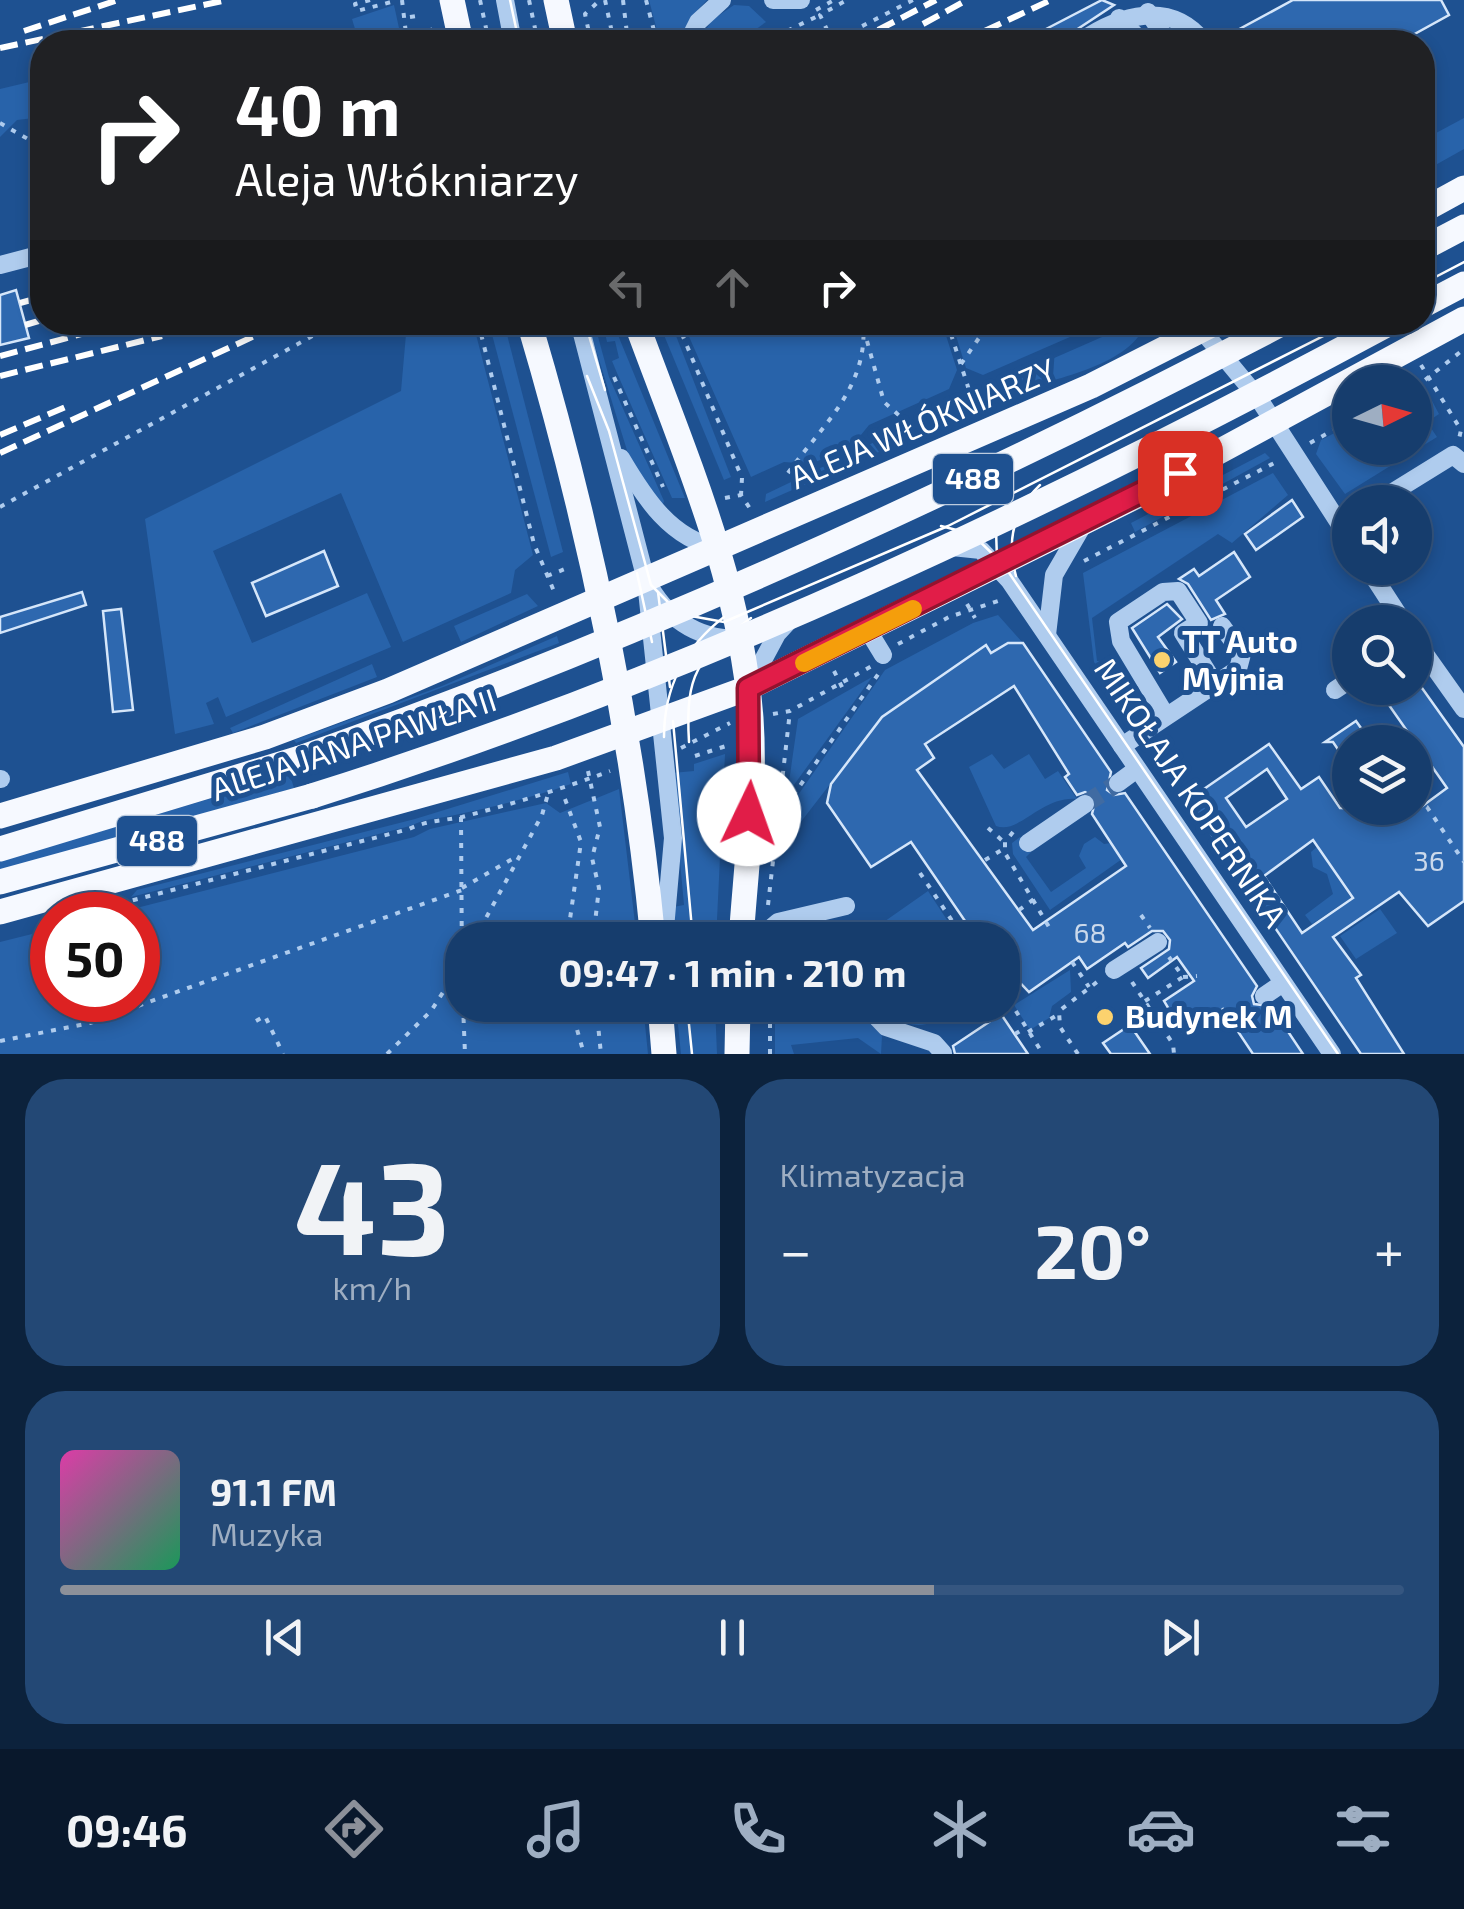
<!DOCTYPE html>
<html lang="pl">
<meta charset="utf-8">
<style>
body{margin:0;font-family:"Exo 2",sans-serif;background:#234875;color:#f1f3f6;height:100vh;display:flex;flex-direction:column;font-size:38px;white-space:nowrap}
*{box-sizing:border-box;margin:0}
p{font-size:32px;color:#9eaec2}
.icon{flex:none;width:55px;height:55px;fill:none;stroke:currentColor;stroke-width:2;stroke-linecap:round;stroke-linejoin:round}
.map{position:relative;height:1054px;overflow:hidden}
.side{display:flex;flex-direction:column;gap:25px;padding:25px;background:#0c223c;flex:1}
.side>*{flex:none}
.top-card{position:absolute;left:30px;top:30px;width:1405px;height:305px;border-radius:40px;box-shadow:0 5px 15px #0003,0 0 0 2px #355680;background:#202124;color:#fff;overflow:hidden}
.needle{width:65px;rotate:85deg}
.tools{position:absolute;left:1332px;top:365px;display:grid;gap:20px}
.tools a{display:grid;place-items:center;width:100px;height:100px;border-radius:50%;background:#163d6d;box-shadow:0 5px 15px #0003,0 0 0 2px #355680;font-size:50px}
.speed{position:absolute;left:30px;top:892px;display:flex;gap:20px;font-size:50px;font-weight:700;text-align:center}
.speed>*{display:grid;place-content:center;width:130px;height:130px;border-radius:50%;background:#163d6d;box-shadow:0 5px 15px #0003,0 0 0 2px #355680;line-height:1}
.speed .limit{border:15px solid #d22;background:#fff;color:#111}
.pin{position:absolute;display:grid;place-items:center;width:85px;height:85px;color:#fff;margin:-42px;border-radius:20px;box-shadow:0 5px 15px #0006}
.me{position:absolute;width:110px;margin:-55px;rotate:3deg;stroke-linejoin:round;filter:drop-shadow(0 0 8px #0008)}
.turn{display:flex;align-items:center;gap:35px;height:210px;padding:0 40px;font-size:45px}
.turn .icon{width:130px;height:130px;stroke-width:2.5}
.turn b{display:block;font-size:70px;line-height:85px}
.lanes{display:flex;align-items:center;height:95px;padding:0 40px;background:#0003;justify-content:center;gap:50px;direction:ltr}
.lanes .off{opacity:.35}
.big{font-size:75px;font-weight:700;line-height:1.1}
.side .card{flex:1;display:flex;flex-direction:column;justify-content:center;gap:15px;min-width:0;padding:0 35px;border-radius:40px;background:#234875}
.side .dial{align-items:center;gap:0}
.dial b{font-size:130px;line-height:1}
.song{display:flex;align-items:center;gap:30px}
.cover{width:120px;height:120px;border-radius:15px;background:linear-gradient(135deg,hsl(320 70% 55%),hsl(150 70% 35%))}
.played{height:10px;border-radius:5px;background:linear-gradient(90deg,#8c9099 65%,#355680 65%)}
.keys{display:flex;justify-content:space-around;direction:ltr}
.heat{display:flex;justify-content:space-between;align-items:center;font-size:55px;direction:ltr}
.side .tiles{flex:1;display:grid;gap:25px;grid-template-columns:1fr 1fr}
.card:last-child{grid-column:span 2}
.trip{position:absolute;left:445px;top:922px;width:575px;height:100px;border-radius:40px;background:#163d6d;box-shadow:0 5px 15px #0003,0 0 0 2px #355680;font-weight:700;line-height:100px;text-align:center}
.tabs{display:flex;height:160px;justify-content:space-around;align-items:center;background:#09182c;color:#9eaec2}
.tabs .icon{width:70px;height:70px}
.tabs .on{color:#8c9099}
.tabs b{font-size:45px;color:#f1f3f6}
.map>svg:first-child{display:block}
.green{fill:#2863aa}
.building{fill:#2e68af;stroke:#d5e6fa;stroke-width:2.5;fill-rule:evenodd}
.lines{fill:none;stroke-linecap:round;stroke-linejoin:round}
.minor-tunnel{stroke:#406ba2;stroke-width:18;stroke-dasharray:18 9;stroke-linecap:butt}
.path{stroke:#afccee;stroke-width:4;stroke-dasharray:5 8;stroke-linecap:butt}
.minor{stroke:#afccee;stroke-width:18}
.major{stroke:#f6f9ff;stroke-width:25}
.tram{stroke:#fff;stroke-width:2.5}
.rail{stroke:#fff;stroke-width:6;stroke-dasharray:18 8;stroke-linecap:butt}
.path-bridge{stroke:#afccee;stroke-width:4;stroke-dasharray:5 8;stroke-linecap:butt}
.major-bridge{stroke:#f6f9ff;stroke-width:25}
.route-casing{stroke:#92132f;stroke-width:25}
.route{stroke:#e11d48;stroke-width:18}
.slow{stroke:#f59e0b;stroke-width:18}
.poi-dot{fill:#fcd26e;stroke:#1e5191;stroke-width:4}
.labels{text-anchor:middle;stroke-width:10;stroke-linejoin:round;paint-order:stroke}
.number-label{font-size:28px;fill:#cbd9eb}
.shield{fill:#1e5191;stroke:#bccbde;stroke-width:2.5}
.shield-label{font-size:30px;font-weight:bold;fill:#fff}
.street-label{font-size:32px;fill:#fff;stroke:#1e5191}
.poi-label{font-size:32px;font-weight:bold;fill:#fff;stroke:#1e5191;text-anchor:start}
</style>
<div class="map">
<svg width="1464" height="1054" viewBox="0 0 1464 1054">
<rect width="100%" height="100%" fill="#1e5191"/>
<g class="green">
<polygon points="649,0 707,0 691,17 679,42 660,42"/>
<polygon points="394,5 402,42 359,42 352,19"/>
<polygon points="734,5 749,6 766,22 738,42 698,42 712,20"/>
<polygon points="42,79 42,117 17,120 0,137 0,89"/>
<polygon points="1464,118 1464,149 1423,172 1423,140"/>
<polygon points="407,323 473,323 533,555 515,570 511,593 403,642 341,493 213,551 252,643 367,593 391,647 226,717 218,697 206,703 214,724 175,734 145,519 401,391"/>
<polygon points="489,323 504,323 563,552 551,557"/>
<polygon points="603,323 613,323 685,498 672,498 617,373 612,361 619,358 615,341 607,342"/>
<polygon points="659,323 671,323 731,477 724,480"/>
<polygon points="683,323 942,323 957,370 949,389 869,425 852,446 811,464 784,462 751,477"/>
<polygon points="952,323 952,322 1102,323 983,375 966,368"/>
<path d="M1134,323H1145C1134,365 1048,381 1010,392L1011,377Z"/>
<polygon points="597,333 609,377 664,501 662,508 630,460 592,337"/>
<polygon points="1424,386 1439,414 1427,422 1437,437 1345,494 1316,454 1321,440 1350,425 1350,448 1415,448 1415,391"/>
<polygon points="906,427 910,436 897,444 765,502 766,494"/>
<polygon points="1265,453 1270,458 1135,532 1131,523"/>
<polygon points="1273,473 1288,495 1232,543 1218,534 1092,618 1097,661 1113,660 1116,675 1129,697 1138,693 1137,711 1130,714 1094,662 1083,573"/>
<polygon points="527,594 538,606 461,642 454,626"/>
<polygon points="998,615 1023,643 1008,643 991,653 986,646 882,717 783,845 789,808 885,670 973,623"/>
<polygon points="557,636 559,643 296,743 294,740 442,686"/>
<polygon points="372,664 377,677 233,733 230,728"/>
<polygon points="872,677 791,789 788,789 798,719"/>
<polygon points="725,754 716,940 670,940 673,907 684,905 672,773 694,771 694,764"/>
<path d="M992,754L1004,769L1029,754L1045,779L1058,771L1077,799C1041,796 1019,835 996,826L969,767Z"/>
<path d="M568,772L571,784C534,797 494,807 455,815C438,819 426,818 410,826L131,897L137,890L415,819Z"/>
<polygon points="290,775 294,788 0,871 0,861"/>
<polygon points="619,789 637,940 462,940 462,1005 643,1005 648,1054 0,1054 0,942 52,929 52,1000 138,1000 138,915 109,915 414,837 430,829 546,803 560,813"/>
<polygon points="1020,837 1031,852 1026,857 1051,892 1086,868 1079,856 1084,844 1095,837 1104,844 1111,843 1122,859 1050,910 1013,854 1012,843"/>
<polygon points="1318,846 1328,850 1323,856 1351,898 1312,924 1305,915 1333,894 1327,874 1313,867 1311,852"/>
<polygon points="928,891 951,926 951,932 944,931 950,940 858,940"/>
<polygon points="1380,909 1397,933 1356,959 1340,936"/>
<polygon points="1070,970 1071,992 1052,1006 1049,1018 1030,1030 1014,1005"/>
<polygon points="676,1005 715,1005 717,1054 681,1054"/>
<polygon points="775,1005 855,1005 882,1036 881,1054 858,1038 791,1045 794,1054 775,1054"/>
<path d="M878,1005H963C929,1029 912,1034 878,1005Z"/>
</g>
<g class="building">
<polygon points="1102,0 1114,5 1070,34 1065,31 1056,42 1021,42"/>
<polygon points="1293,0 1441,0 1449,15 1400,42 1240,42 1234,32"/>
<polygon points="16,290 29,338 0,345 0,295"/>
<polygon points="1292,500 1303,517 1256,550 1245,534"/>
<polygon points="324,551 338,586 266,616 252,583"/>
<polygon points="1234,552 1250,577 1216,600 1225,614 1211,620 1188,584 1179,579 1194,569 1199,576"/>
<polygon points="82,592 86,605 0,633 0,617"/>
<polygon points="1167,604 1182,619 1158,637 1176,662 1160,673 1132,628"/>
<polygon points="121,609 133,710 113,712 103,611"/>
<path d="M1008,643H1023L1111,772L1107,790L1114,795L1125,793L1257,986L1252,996L1254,1004L1271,1006L1303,1054H1253L1223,1009L1185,1036L1164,1001L1194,981L1177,957L1148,978L1141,968L1169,949L1170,940L1163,931H1152L1128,947L1125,943L1087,969L1079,957L1029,992L1002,964V940H978L911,842L871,867L827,803L831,784L882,717L986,645L991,653ZM1014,686L1069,774L1065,777L1077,795L1085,792L1096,798L1092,814L1126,866L1033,930L917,770L934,758L925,744Z"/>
<path d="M1377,688H1422L1464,747V901L1428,926L1399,892L1333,937L1361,975L1356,978L1404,1054H1361L1188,800L1269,744L1301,789L1319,777L1340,808L1417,810L1447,788ZM1267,769L1287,799L1246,827L1226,798ZM1313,840L1353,898L1302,933L1264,876Z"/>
<polygon points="1356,721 1371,742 1350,742 1350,767 1333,742 1325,742"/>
<polygon points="1001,1014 1028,1054 955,1054 953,1046"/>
<polygon points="1130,1025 1150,1054 1111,1054 1103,1043"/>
</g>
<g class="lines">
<polyline class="minor-tunnel" points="1085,804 1118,783"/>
<g class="path">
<polyline points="370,0 355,4 357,11 395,1"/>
<polyline points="402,0 407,42"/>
<polyline points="480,0 489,42"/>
<polyline points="529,0 536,33"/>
<polyline points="605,0 614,42"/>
<polyline points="623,0 628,42"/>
<polyline points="646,0 657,42"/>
<polyline points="816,10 834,0"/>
<polyline points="410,17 417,16"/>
<polyline points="430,28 433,42"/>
<polyline points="839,38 913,0"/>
<polyline points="591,42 585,14 600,0"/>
<polyline points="764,42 820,15"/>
<polyline points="833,42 820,15 847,0"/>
<polyline points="0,123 42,147"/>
<polyline points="478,322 534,544 556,596"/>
<polyline points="677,322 742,478 741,495"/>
<polyline points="947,322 971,396"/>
<polyline points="867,341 884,402 903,419"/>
<polyline points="961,364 990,322"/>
<polyline points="1421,365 1461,430 1459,439"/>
<polyline points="614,377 663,487"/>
<polyline points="1415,388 1464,349"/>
<polyline points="1310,443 1350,421"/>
<path d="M788,473C823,424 869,387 863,322"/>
<polyline points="725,498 741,495 751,510"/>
<polyline points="0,507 318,333 352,326 369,330"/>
<polyline points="1084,561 1280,460"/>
<polyline points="547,576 570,567"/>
<polyline points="967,604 975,618"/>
<polyline points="898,644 949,617 1004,599"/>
<polyline points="834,671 843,689"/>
<polyline points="773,714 790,711 872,666"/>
<polyline points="681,748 730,723"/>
<polyline points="695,756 726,746"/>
<polyline points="588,771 600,827 592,858 599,888 593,940"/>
<polyline points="565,799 581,842 567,940"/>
<polyline points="1415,801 1427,807 1464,862"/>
<polyline points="461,817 462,975"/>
<polyline points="778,817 879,673"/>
<polyline points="988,828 1005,843"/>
<polyline points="1013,832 1005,842 1005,853 1049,927"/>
<polyline points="985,860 1005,848"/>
<polyline points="920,873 965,940"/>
<polyline points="462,888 514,858"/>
<polyline points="768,905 790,711"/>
<path d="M95,910L409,829C428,820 442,821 462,817C512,804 562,789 610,771"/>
<polyline points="1019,910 1034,899"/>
<polyline points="1141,915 1150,928"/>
<polyline points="474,940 542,815 548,794"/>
<polyline points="938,940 940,938"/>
<polyline points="1072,962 1089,987"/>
<polyline points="1183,977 1197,976"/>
<polyline points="1132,982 1173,1044 1174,1054"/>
<polyline points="1002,989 1043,1054"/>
<polyline points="1145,1001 1183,977 1169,957"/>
<polyline points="463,1005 465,1054"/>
<polyline points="570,1005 584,1054"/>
<polyline points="596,1005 601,1054"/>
<polyline points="961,1005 965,1012"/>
<polyline points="1000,1005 1011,1007"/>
<polyline points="256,1021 265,1016 283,1054"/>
<polyline points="1131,1026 1152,1012"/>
<polyline points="1028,1032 1059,1014"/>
<polyline points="1015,1034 1025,1028"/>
<polyline points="0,1041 90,1023 462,890"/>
<polyline points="387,1054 431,1011 460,966"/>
<polyline points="770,1054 770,1005"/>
<polyline points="1078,1054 1060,1027 1059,1011 1101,979"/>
</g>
<g class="minor">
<polyline points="505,0 513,42"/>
<polyline points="773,0 801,0"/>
<polyline points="1148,12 1168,42"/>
<polyline points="1119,18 1142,42"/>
<polyline points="688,42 698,22 722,0"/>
<path d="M1080,42C1120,14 1171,0 1204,42"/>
<polyline points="0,265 42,254"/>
<path d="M579,322L646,580C665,616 694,638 735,639"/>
<polyline points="1196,323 1259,399 1350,540"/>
<path d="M621,458C644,497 671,540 719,548"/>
<polyline points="1377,502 1453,455 1464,464"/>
<polyline points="952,547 981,550 1009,580 1332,1054"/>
<polyline points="1368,568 1403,622"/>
<polyline points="646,581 673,838 664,940"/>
<polyline points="869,632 883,655"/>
<polyline points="1047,635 1054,575 1083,525"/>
<polyline points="1415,640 1464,709"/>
<polyline points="748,688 777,634 789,621"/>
<polyline points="1335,690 1350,680"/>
<polyline points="1166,716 1121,641 1118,622 1163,592 1178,591 1199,623 1183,633 1215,684"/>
<polyline points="1122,746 1238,669 1242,654 1222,626"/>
<polyline points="0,779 1,779"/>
<polyline points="1118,783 1137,769"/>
<polyline points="1028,843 1085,804"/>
<polyline points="810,915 815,940"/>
<polyline points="757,940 778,922 846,906"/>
<polyline points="1114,970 1158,942"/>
<polyline points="1264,996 1283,983"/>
<polyline points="865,1005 886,1027 934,1043 943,1053"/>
</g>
<g class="major">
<polyline points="452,0 461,42"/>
<polyline points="556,0 565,42"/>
<polyline points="1422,211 1464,188"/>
<polyline points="1422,249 1464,227"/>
<polyline points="1422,306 1464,284"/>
<path d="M529,322C589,524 633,731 653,940"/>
<path d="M636,322C684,453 740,578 751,718C756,791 746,867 741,940"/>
<polyline points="0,816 265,737 388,691 1091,386 1217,322"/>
<polyline points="0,849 300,758"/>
<polyline points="0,882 312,796"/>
<polyline points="0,912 556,758 748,688 1137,496 1464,319"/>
<polyline points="660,1005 664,1054"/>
<polyline points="737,1054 738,1005"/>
</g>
<g class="tram">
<polyline points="510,0 519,42"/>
<polyline points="1422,284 1464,262"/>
<polyline points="585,322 605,390"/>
<polyline points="587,376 609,431 651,585 680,614 724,622 948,526 1351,322"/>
<polyline points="941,526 972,534 1003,564 1338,1054"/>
<polyline points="997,559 996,530 1011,493"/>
<polyline points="637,573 652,642"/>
<path d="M1016,576C1006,541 1014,510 1040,485"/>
<polyline points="658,592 670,687"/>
<polyline points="673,721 693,940"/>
<path d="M664,737C664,688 685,647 724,617"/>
<path d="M689,742C685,674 697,658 751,618"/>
<polyline points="687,1005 692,1054"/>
</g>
<g class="rail">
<polyline points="923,24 967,0"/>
<polyline points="24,31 118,0"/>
<polyline points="855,42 936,0"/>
<polyline points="961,42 1051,0"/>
<polyline points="0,48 227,0"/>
<polyline points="20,303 42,297"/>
<polyline points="25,325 42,320"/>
<polyline points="0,356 104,328"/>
<polyline points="0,376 162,336"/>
<polyline points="0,435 68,406"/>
<polyline points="0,453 285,322"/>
</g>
<polyline class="path-bridge" points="830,42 839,38"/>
<g class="major-bridge">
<path d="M300,758C639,639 966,489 1285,322"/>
<path d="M312,796C688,678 1045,509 1392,322"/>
</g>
</g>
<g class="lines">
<g class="route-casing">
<polyline id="route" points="749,814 748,688 1180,473"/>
</g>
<use href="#route" class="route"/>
<polyline class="slow" points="804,663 913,609"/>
</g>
<g class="poi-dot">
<circle cx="1162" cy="660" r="10"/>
<circle cx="1105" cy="1017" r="10"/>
</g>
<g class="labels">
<g class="number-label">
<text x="1429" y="871">36</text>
<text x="1090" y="943">68</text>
</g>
<g class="shield">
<rect x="933" y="454" width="80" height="50" rx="8"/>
<rect x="117" y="816" width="80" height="50" rx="8"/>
</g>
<g class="shield-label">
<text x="973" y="489">488</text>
<text x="157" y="851">488</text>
</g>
<g class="street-label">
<text transform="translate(923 424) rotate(-23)" y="11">ALEJA WŁÓKNIARZY</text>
<text transform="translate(354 745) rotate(-18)" y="11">ALEJA JANA PAWŁA II</text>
<text transform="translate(1190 793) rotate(56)" y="11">MIKOŁAJA KOPERNIKA</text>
</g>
<g class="poi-label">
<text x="1182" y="653">TT Auto<tspan x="1182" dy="37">Myjnia</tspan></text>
<text x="1125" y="1028">Budynek M</text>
</g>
</g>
</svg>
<div class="tools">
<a><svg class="needle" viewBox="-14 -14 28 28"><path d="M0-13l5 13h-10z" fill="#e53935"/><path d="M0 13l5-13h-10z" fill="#9eaec2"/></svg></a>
<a><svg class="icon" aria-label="sound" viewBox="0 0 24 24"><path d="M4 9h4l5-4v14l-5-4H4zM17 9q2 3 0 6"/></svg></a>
<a><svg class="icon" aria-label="search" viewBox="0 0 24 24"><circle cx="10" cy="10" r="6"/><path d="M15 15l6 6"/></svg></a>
<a><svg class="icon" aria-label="layers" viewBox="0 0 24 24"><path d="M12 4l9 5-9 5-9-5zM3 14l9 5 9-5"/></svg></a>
</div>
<div class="speed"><div class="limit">50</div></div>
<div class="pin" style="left:1180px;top:473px;background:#d93025"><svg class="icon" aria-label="arrive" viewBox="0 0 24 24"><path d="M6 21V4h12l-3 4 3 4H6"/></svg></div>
<svg class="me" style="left:749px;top:814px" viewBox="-20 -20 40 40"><circle r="19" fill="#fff"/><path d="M0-13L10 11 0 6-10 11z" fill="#e11d48"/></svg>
<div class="trip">09:47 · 1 min · 210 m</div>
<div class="top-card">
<div class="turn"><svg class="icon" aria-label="right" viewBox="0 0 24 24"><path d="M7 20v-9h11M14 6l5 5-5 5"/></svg><div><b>40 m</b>Aleja Włókniarzy</div></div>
<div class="lanes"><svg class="icon off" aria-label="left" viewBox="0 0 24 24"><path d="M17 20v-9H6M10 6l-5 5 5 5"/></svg><svg class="icon off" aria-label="ahead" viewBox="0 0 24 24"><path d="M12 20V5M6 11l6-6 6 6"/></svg><svg class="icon" aria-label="right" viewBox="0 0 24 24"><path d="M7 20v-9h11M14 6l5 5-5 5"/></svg></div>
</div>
</div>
<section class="side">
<div class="tiles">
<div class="card dial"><b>43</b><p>km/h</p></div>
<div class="card"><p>Klimatyzacja</p>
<div class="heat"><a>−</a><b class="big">20°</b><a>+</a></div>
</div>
<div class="card">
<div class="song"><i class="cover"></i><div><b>91.1 FM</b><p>Muzyka</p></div></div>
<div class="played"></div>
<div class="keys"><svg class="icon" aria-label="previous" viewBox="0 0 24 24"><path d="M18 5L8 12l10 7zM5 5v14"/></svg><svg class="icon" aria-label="pause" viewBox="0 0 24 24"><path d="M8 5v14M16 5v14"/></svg><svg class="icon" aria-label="next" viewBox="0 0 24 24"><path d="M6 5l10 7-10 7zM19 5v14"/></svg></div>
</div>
</div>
</section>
<nav class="tabs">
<b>09:46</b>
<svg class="icon on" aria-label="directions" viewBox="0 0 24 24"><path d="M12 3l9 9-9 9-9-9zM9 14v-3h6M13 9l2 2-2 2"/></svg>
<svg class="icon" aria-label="music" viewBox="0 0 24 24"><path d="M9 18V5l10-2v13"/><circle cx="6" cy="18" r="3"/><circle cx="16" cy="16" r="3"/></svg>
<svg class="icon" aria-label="phone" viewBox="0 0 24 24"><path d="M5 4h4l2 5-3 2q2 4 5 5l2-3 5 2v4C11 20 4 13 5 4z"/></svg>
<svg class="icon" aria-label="climate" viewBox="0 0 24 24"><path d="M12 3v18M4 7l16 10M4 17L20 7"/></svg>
<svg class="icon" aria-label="car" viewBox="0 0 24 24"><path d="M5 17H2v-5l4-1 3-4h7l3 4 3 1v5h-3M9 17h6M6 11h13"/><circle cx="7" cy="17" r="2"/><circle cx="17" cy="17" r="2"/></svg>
<svg class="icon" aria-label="filters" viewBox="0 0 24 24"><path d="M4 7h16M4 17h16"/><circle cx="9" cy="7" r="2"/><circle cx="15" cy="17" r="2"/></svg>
</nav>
